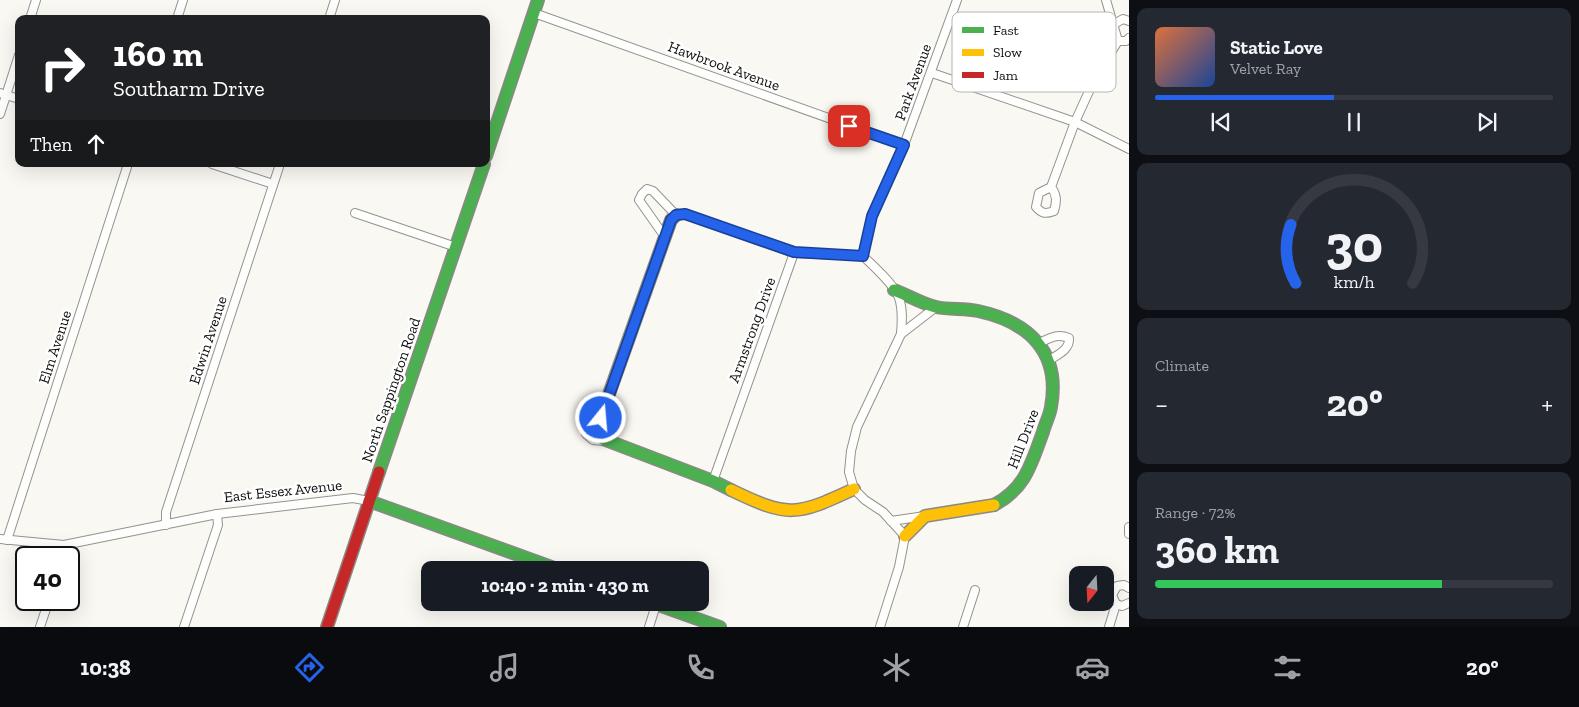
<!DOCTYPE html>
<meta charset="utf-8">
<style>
body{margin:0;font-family:"Zilla Slab",serif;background:#242831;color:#f1f3f6;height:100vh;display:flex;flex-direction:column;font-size:19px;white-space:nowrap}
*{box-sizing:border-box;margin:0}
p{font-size:16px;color:#9ea1a6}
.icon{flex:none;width:28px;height:28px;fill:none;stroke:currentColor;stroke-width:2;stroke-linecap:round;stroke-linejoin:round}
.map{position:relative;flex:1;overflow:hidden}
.sheet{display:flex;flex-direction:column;gap:8px;padding:8px;background:#0d0f14;width:450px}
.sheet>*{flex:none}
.top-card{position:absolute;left:15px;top:15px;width:475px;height:152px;border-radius:10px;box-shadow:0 5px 20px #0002;background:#202124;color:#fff;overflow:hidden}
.needle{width:32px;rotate:198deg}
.controls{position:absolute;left:1069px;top:566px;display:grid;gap:10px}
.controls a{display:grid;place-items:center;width:45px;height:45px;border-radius:10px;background:#171b24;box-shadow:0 5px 20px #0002;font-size:25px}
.speed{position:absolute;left:15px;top:546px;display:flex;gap:10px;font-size:25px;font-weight:700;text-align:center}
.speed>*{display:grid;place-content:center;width:65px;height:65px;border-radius:50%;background:#171b24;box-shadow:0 5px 20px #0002;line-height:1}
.speed .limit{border:2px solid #111;border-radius:8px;background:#fff;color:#111}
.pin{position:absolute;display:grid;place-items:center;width:42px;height:42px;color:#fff;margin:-21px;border-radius:10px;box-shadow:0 2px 8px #0006}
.me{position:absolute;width:55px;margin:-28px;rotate:17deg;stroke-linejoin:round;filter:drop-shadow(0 0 4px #0008)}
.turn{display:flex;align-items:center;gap:18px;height:105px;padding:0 15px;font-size:22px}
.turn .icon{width:65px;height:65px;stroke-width:2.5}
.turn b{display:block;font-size:35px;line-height:42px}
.then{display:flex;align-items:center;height:48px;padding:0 15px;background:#0003;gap:10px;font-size:19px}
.big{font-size:38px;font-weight:700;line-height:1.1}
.sheet .widget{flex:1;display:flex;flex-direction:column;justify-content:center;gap:8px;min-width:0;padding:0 18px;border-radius:10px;background:#242831}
.sheet .dial{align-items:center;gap:0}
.dial svg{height:130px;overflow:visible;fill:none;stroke:#363941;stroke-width:7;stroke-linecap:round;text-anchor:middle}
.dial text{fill:#f1f3f6;stroke:none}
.song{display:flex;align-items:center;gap:15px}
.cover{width:60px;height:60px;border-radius:8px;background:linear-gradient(135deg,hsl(20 70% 55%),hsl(220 70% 35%))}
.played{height:5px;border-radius:2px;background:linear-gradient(90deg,#2563eb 45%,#363941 45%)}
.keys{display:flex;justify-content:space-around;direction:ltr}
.heat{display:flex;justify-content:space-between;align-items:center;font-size:28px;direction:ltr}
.charge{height:8px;border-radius:4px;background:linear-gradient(90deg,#34c759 72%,#363941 0)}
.trip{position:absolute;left:421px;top:561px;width:288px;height:50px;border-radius:10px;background:#171b24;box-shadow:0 5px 20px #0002;font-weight:700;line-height:50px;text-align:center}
.dock{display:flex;height:80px;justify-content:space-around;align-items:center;background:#090b0e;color:#9ea1a6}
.dock .icon{width:35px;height:35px}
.dock .current{color:#2563eb}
.dock b{font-size:22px;color:#f1f3f6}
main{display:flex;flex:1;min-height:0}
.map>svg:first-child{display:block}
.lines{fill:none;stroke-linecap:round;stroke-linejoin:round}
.street-casing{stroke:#949390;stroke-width:10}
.fast-casing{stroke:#8a8987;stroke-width:14}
.slow-casing{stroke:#8a8987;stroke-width:14}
.jam-casing{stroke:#8a8987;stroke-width:14}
.street{stroke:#fefefd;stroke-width:8}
.fast{stroke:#4caf50;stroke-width:11}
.slow{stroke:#ffc107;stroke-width:11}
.jam{stroke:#c62828;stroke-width:11}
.route-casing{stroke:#184099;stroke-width:12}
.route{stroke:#2563eb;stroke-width:9}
.labels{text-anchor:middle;stroke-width:5;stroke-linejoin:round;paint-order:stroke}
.street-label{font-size:15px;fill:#0d0d0d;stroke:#fff}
.key{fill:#fff;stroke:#b6b6b6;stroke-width:1}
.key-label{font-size:14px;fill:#0d0d0d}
</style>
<main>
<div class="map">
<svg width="1129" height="627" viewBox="0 0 1129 627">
<rect width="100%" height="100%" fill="#faf8f2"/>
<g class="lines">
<g class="street-casing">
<g id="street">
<polyline points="534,13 904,145"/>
<polyline points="30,19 36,0"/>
<polyline points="177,19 183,0"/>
<polyline points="329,19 335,0"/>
<polyline points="1114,24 1123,19 1129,21"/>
<polyline points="1118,41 1126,41 1129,38"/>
<polyline points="932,73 1075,122 1129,149"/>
<polyline points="0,93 19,99"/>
<polyline points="0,114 19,55"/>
<polyline points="212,164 273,184"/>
<path d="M1051,187C1057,195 1057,201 1054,211C1046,214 1042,214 1036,207L1039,193L1051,187L1075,122L1095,78L1118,41L1106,0"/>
<polyline points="355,213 456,247"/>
<polyline points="665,237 639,200 642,194 647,189 653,191 676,215 685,214 794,253 863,256"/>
<polyline points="863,256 872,216 904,145 957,0"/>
<path d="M863,256C873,266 895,285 899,298C903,309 902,322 901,334"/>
<path d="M1039,343C1050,338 1057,333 1069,338C1070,350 1057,355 1048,361"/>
<path d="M602,414C593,416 586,424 586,434L593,440L604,441"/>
<polyline points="713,481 794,253"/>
<polyline points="891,521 925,516"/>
<polyline points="166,525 166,512 280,164"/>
<polyline points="1129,527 1129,534"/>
<polyline points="0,539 64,545 217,514 353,498 369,501"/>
<polyline points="7,540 128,164"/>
<polyline points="63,558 64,545"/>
<polyline points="1129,588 1124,585 1117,586 1112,595 1116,604 1122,606 1129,603"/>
<polyline points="40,627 49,600"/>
<polyline points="184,627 218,525 217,514"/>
<polyline points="649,627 656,605"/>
<polyline points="880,627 899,567 905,536 883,512 865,500 854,489 849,472 851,451 857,427 901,334 936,307"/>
<polyline points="963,627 975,590"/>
<polyline points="1109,627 1116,604"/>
</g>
</g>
<g class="fast-casing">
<g id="fast">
<polyline points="486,156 538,0"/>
<polyline points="676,215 671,220 604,408 599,427 603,439 713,481 731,490"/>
<path d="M894,290C908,295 922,304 936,307C950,310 964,308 978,311C1029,322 1061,352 1051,407C1050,415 1045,424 1043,432C1031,464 1026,488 994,505"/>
<polyline points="379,472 484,164"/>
<polyline points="369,501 560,570"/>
<polyline points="650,602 720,627"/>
</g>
</g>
<g class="slow-casing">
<g id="slow">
<path d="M731,490C789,518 796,516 854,489"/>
<polyline points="905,536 925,516 994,505"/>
</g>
</g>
<g class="jam-casing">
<polyline id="jam" points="327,627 379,472"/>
</g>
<use href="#street" class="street"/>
<use href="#fast" class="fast"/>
<use href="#slow" class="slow"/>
<use href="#jam" class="jam"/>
</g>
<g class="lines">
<g class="route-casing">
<polyline id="route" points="601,418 671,220 676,215 685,214 794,252 863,256 872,216 904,145 849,126"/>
</g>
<use href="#route" class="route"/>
</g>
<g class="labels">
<g class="street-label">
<text transform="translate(724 66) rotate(20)" y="5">Hawbrook Avenue</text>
<text transform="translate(913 82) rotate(-70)" y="5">Park Avenue</text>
<text transform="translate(752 330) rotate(-70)" y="5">Armstrong Drive</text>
<text transform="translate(208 340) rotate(-72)" y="5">Edwin Avenue</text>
<text transform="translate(55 347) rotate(-72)" y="5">Elm Avenue</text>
<text transform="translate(391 390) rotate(-71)" y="5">North Sappington Road</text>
<text transform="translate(1023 439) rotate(-69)" y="5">Hill Drive</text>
<text transform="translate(283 491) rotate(-6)" y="5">East Essex Avenue</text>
</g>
</g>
<rect x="952" y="12" width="164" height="80" rx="8" class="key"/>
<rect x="962" y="27" width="22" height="6" fill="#4caf50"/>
<rect x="962" y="49" width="22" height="7" fill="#ffc107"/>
<rect x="962" y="72" width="22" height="6" fill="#c62828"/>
<g class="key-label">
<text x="993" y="35">Fast</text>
<text x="993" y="57">Slow</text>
<text x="993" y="80">Jam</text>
</g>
</svg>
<div class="controls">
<a><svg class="needle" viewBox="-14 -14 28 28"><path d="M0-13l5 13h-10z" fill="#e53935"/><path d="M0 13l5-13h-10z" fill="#9ea1a6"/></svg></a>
</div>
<div class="speed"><div class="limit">40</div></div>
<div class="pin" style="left:849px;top:126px;background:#d93025"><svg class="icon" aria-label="arrive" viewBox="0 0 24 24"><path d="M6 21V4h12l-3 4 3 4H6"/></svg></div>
<svg class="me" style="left:601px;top:418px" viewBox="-20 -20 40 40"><circle r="17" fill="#2563eb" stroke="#fff" stroke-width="3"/><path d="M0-11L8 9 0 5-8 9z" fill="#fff"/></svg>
<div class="trip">10:40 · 2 min · 430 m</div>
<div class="top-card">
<div class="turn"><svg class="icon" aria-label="right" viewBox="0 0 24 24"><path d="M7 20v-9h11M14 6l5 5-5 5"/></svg><div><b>160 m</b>Southarm Drive</div></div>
<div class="then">Then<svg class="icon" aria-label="ahead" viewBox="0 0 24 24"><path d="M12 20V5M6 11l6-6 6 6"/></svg></div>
</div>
</div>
<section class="sheet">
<div class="widget">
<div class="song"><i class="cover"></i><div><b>Static Love</b><p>Velvet Ray</p></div></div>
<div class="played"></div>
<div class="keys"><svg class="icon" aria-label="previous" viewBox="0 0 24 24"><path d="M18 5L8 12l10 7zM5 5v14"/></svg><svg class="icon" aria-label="pause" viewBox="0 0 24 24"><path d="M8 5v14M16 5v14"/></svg><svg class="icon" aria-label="next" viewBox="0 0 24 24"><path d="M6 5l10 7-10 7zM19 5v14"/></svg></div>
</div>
<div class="widget dial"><svg viewBox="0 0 100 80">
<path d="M14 69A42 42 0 1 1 86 69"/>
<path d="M14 69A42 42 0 0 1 11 33" stroke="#2563eb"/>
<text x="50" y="56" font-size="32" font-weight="700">30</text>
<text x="50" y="72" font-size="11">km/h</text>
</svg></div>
<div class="widget"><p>Climate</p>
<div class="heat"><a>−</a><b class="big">20°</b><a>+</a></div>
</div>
<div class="widget"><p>Range · 72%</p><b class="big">360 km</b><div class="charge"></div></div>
</section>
</main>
<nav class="dock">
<b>10:38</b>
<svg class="icon current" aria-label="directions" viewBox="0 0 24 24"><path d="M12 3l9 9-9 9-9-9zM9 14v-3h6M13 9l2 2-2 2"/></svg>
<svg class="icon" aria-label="music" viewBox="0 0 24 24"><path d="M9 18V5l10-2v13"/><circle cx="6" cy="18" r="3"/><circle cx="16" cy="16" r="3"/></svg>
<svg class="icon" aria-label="phone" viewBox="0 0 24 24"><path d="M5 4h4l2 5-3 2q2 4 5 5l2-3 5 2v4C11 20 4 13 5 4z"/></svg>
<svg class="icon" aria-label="climate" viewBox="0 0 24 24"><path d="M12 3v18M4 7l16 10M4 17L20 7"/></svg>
<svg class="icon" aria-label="car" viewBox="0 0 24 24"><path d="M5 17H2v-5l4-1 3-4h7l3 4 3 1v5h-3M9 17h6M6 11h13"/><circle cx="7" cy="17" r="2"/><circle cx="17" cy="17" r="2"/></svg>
<svg class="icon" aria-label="filters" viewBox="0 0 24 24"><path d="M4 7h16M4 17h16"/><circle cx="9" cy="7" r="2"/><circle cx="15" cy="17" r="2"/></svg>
<b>20°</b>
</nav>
